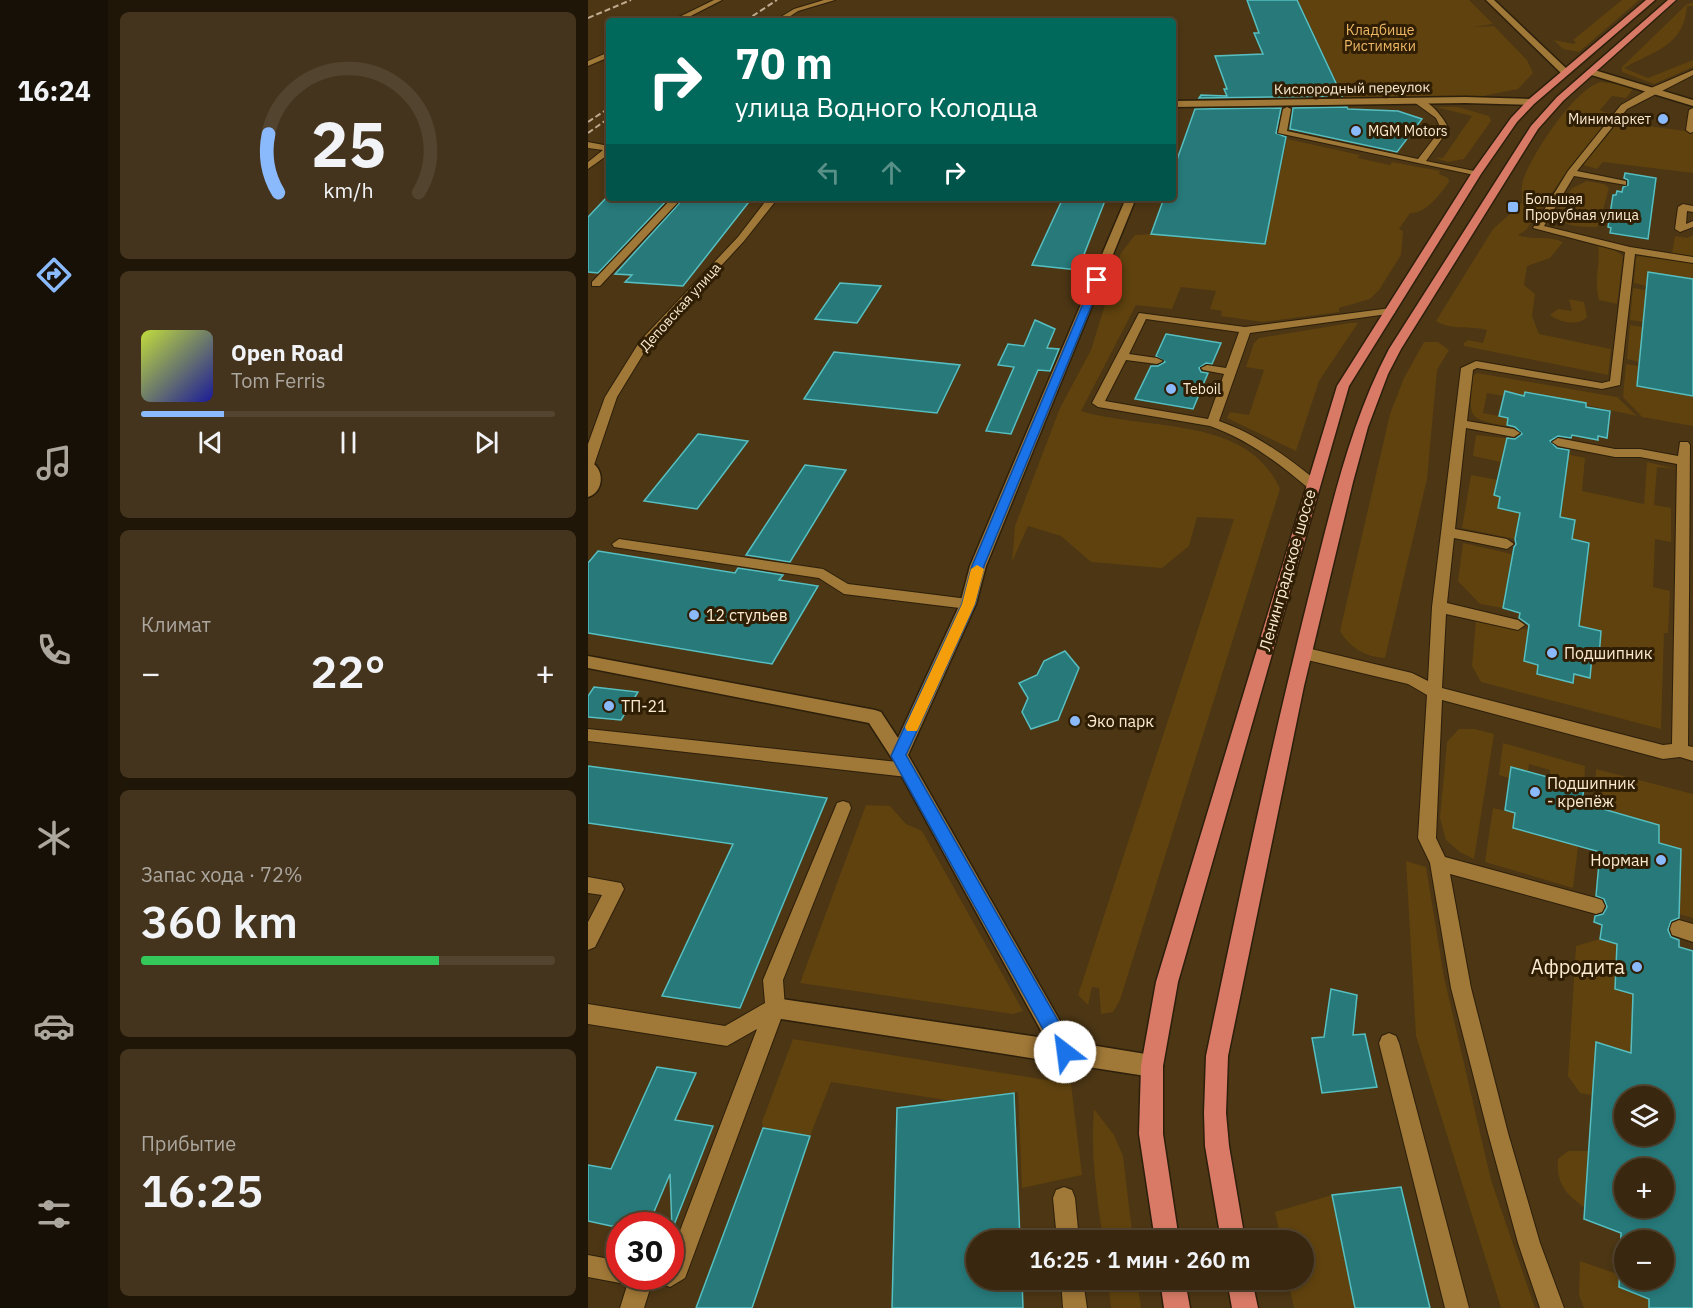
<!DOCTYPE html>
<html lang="ru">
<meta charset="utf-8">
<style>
body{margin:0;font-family:"IBM Plex Sans",sans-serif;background:#44341d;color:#f1f3f6;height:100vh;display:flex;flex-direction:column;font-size:22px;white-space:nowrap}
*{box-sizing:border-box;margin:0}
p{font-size:20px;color:#aba69e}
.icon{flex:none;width:33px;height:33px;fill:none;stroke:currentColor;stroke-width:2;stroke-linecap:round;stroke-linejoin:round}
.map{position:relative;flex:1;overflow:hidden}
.drawer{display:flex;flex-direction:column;gap:12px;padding:12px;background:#1f1608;width:480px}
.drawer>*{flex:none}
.top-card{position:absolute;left:18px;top:18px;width:570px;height:183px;border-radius:6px;box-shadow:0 3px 9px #0003,0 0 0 2px #53442f;background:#00695c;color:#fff;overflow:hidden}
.fabs{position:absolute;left:1026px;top:1086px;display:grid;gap:12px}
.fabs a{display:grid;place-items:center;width:60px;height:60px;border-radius:50%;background:#39280f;box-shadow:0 3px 9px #0003,0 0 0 2px #53442f;font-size:30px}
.speed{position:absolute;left:18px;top:1212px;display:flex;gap:12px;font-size:30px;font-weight:700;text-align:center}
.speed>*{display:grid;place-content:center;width:78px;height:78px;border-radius:50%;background:#39280f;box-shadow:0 3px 9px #0003,0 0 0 2px #53442f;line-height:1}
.speed .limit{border:9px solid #d22;background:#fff;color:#111}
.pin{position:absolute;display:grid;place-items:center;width:51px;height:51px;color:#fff;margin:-26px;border-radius:12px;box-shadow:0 3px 9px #0006}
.me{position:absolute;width:66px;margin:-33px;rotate:330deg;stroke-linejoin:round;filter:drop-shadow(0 0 4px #0008)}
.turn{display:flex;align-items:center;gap:21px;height:126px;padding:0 30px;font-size:27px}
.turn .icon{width:78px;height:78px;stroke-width:2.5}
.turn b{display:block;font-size:42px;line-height:51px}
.lanes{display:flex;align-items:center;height:57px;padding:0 30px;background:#0003;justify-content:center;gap:30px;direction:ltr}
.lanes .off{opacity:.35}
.big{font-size:45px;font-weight:600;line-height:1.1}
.drawer .tile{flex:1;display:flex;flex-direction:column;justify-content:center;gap:9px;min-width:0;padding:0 21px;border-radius:9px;background:#44341d}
.drawer .dial{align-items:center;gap:0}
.dial svg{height:156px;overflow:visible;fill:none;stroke:#53442f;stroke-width:7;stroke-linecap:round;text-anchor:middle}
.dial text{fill:#f1f3f6;stroke:none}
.song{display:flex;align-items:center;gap:18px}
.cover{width:72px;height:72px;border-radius:9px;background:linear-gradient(135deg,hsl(70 70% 55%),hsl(240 70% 35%))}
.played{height:6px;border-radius:3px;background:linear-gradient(90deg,#8abafc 20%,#53442f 20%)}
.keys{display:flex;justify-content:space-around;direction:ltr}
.heat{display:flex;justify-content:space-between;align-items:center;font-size:33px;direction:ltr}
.charge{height:9px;border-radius:4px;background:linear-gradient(90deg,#34c759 72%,#53442f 0)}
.trip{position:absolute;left:378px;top:1230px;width:348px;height:60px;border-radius:30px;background:#39280f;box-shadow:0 3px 9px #0003,0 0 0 2px #53442f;font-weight:600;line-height:60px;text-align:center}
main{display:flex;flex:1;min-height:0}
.tabs{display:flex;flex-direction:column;width:108px;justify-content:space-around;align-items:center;background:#171006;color:#aba69e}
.tabs .icon{width:42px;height:42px}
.tabs .current{color:#8abafc}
.tabs b{font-size:27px;color:#f1f3f6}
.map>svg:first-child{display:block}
.green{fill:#5f420e}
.building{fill:#27797a;stroke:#57bfc1;stroke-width:1.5;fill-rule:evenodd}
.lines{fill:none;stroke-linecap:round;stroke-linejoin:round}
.service-casing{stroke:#2c1f0b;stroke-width:2}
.minor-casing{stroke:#2c1f0b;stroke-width:3}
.primary-casing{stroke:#2c1f0b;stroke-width:3}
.service{fill:#a07837;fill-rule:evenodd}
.minor{fill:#a07837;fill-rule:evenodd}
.primary{fill:#d87a66;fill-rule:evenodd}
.rail{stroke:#bfab8f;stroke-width:2;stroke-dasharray:6 3;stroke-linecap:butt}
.route{fill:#1a73e8;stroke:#114b97;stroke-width:1.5}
.slow{fill:#f59e0b}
.poi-dot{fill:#8abafc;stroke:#2f1e03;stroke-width:2}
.labels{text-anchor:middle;stroke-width:6;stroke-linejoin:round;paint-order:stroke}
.far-park-label{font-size:14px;fill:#edb766;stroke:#2f1e03}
.far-street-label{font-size:14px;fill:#fcead1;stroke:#2f1e03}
.far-poi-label{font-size:14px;fill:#fcead1;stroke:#2f1e03;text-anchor:start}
.street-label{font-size:16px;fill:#fcead1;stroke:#2f1e03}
.poi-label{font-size:16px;fill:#fcead1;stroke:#2f1e03;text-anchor:start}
.near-poi-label{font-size:20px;fill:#fcead1;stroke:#2f1e03;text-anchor:end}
</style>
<main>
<nav class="tabs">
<b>16:24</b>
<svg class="icon current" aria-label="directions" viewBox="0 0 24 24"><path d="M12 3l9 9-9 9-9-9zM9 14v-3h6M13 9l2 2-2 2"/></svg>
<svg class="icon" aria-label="music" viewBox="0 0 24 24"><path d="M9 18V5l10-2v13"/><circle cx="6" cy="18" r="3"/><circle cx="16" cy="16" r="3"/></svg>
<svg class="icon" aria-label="phone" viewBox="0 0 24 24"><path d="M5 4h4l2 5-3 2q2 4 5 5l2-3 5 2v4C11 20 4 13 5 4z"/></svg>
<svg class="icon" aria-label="climate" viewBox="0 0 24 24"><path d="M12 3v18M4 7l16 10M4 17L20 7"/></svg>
<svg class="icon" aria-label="car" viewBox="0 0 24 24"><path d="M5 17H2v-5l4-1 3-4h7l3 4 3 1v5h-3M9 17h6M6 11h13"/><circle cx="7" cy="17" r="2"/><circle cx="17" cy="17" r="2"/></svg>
<svg class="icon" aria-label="filters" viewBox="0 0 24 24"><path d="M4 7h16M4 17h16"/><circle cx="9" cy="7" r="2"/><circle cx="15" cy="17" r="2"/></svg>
</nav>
<section class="drawer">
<div class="tile dial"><svg viewBox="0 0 100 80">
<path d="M14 69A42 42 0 1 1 86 69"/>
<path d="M14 69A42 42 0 0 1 9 39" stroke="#8abafc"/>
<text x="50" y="56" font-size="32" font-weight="700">25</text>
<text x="50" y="72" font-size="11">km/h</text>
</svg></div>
<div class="tile">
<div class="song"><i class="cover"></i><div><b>Open Road</b><p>Tom Ferris</p></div></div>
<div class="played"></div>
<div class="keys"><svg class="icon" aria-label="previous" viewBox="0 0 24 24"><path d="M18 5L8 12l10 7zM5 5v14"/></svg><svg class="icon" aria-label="pause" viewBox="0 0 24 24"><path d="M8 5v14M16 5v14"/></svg><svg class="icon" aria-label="next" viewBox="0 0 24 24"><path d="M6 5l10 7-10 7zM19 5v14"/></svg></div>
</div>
<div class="tile"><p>Климат</p>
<div class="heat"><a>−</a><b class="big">22°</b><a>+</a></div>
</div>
<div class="tile"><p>Запас хода · 72%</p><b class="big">360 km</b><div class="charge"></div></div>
<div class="tile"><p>Прибытие</p><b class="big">16:25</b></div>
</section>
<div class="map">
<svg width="1105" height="1308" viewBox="0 0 1105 1308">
<rect width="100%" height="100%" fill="#4c3614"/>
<g class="green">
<polygon points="710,0 881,0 905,24 885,27 906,26 939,60 945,73 930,89 895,96 756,98"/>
<polygon points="1034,0 1051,0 991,52 975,49 966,40 986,44 988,42 985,40"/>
<path d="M1105,2V6H1099C1096,46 1066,51 1036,68L1060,78L1105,60V67L1066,84L1034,72V67L1098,5Z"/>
<path d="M1012,82L1040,85L1045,89L1038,98L1024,96L1012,110L1025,115L979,171L938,230L930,235C945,241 959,235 975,242L962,258L939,266L936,285L947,294L944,316L951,334L1023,349L1020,375L876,346V343L880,340L895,343L899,330C881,325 863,331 848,321L905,229L934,203C934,196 933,186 935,180C945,153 985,91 1012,82Z"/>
<polygon points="848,107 870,107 901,116 903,121 876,159 860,162 847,158 855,158 884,116"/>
<polygon points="1030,122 1105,132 1105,173 1015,162 1009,169 995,165"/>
<path d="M699,139L772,155L770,158L802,165L804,162L852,171L851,174L860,178L861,182C852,194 838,214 822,213L811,229L815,231L813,255L791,290L782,299L751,308V312L675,322L633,316L634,311L622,309L628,291L593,287L584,309L548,305L493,411C558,431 660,415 692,489L532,1000L525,1012L513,1014L511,988L504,987L500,1005L490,995L646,519L609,517L601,546L574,568L503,562L473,536L440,526L424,562L427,526L472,408L503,350L533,253L547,235L563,234L677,244Z"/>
<path d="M999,181L1016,184L1021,188L1012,221L1009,227C993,227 979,227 966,217L984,188Z"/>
<polygon points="1105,235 1105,257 1084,254 1087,236 1099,238"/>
<path d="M1010,246L1025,249L1035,256L1029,304L1011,300C1005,276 1013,267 1010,246Z"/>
<polygon points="1050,256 1105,263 1105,279 1066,273 1065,277 1059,277 1058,286 1046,283 1048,258"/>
<polygon points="1045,288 1058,290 1057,301 1063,303 1063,312 1056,311 1055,322 1042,320"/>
<path d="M981,299L996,302L999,317C990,327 971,322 962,315L970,309L984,311Z"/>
<polygon points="762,323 770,323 731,381 708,451 639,418 642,412 661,415 676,370 658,367 666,343 671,338"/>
<polygon points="1042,325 1055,327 1051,362 1039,359"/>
<path d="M836,342H850L861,350L849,370L839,479L797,658C777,657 762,648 752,631L802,414L816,378Z"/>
<polygon points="1038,364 1051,366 1057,387 1105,396 1105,426 1054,417 1035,397"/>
<path d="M889,373L1029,397L1049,416L938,392L936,395L917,391L915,396L899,393L895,413L920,418L918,426C876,418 882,417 885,376Z"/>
<polygon points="888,435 925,439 923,449 916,448 913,462 885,456"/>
<path d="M974,453L997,458L994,491L1056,504L1059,462L1089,469L1069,467L1066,505L1083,508V542L1067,539L1065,587L1082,591L1080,633H1076L1073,729L893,682L884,666L888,620H898L940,630L936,661L950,665L985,683L986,674L1002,678L1004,656L1011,657L1013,632L974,622L987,520L963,515C978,495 980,478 974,453Z"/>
<polygon points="883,475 910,480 906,495 913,497 931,513 927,539 874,528"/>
<polygon points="875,543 924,554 919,582 925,584 923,594 917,593 915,608 892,604 870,581"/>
<polygon points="871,729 887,729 906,734 886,859 872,852 858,840 852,818 859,742"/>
<polygon points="915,743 997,766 996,787 962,778 962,770 941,764 940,772 923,767 921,778 911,775"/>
<polygon points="1008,769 1105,794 1105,918 1091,914 1092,849 1071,843 1071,825 1006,806"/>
<polygon points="278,805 302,806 318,824 334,831 435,1011 425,1014 212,983"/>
<polygon points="905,808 927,813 926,828 990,846 985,888 897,862"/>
<polygon points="818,861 838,867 856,977 903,1180 947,1308 913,1308 828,1036"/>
<polygon points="1012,939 1029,944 1027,989 1052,996 1043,1053 1008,1042 1004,1095 992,1093 980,1076 988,946"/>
<polygon points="205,1039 483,1084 494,1175 434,1188 430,1092 364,1101 243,1082 222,1136 175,1128 174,1122"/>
<path d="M506,1109L526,1135L535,1156L545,1240H515C509,1197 502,1153 506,1109Z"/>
<path d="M980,1151H1001L997,1208C977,1194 968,1183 970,1159Z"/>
<polygon points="744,1195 767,1308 706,1308 700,1280 716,1280 716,1240 693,1240 687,1212"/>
<polygon points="992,1261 1032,1275 1031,1287 1061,1299 1061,1308 996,1308 991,1295"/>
<polygon points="520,1280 549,1280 553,1308 523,1308"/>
</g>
<g class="building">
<polygon points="659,0 709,0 754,96 611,98 613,95 639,96 636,89 639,89 627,56 675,54 666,33 671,33"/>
<polygon points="759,107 760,109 810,111 834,119 809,152 702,129 705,108"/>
<polygon points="693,108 688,133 698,137 677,244 563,234 576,198 585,198 585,171 607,109"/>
<polygon points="1037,173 1068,178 1060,239 1022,233 1023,228 1020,227 1025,195 1028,195 1029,191 1034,192 1035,187 1040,185 1040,180 1036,178"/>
<polygon points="18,198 81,198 10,273 0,272 0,217"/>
<polygon points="96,198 164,198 95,286 37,282 44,275 27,274"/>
<polygon points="475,198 518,198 490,270 444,265"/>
<polygon points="1060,272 1105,279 1105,396 1049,386"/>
<polygon points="252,283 293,286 269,323 227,319"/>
<polygon points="447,320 467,329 459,348 471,349 462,371 450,370 423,434 398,431 426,367 410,365 420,344 436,346"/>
<polygon points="578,334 633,343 624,364 618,363 611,368 613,372 620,373 605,409 547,399 563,366 570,366 577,362 568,356"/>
<polygon points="246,352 372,365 349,413 216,399"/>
<polygon points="917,391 936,396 937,392 998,403 998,407 1022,411 1019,438 1010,436 1010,440 984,435 983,438 970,436 962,441 969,448 981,450 972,517 987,520 984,539 1001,543 991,626 1013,631 1011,657 1004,656 1002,678 986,674 985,683 949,674 950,665 936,661 941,625 931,618 932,613 915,608 926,547 928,544 927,539 932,513 910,508 912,497 906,495 919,438 927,439 934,434 927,427 919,425 920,418 911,416"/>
<polygon points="110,434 160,441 109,509 56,501"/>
<polygon points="217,465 258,470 202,562 158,555"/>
<polygon points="10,551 147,573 150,568 195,575 191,580 230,586 184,664 0,633 0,563"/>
<polygon points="477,651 491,668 470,720 443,729 434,712 440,698 431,683 449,675 456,661"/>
<polygon points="6,687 50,692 33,720 0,717 0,696"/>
<polygon points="0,766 239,798 152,1008 74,996 145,844 0,823"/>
<path d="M923,767L996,787L994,803L1071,825V843L1093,849L1091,918L1083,921L1080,930L1083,937L1091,940V947L1105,951V1308H1061V1299L1031,1287L1033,1233L996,1219L1008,1042L1043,1053L1045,994L1027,989L1029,944L1012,939L1014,925L1006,922L1007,916L1015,914L1019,907L1016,899L1008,896L1012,852L925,828L927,813L917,810ZM1036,1096H1076V1136H1036ZM1036,1168H1076V1208H1036ZM1036,1240H1076V1280H1036Z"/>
<polygon points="743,989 769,995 765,1035 777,1034 789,1087 734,1093 724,1038 736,1037"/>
<polygon points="69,1067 108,1073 87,1120 125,1126 84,1230 82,1174 60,1226 23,1226 0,1221 0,1165 23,1169"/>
<polygon points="426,1093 432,1240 388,1240 388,1280 434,1280 435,1308 304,1308 309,1108"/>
<polygon points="175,1128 222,1136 164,1308 108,1308"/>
<polygon points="813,1187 842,1308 767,1308 744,1195"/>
</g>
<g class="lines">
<g class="service-casing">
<g id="service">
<polygon points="126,0 134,0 93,21 83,21"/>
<polygon points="236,0 247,0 210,11 195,21 186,21 206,9"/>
<polygon points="21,52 21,57 0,66 0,61"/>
<polygon points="1105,70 1105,75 1039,109 989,171 1038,181 1038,185 986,176 956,226 1042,247 1105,257 1105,263 1047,254 1032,385 1014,389 889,368 885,370 879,421 926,429 932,433 926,437 878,428 867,529 919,539 926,544 919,549 866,538 859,603 930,620 937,625 930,630 858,614 854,688 1075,745 1084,744 1089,464 1052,457 1027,457 970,446 964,442 970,438 1027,449 1052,449 1090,456 1092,442 1100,442 1102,445 1100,746 1105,747 1105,761 1092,757 1075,759 854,700 848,838 857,857 1008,898 1014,900 1017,906 1014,912 1008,914 862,874 883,988 920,1133 952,1243 976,1308 952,1308 930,1243 900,1133 863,988 842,863 830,838 839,695 820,684 715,659 710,657 708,653 710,649 715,647 824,673 840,681 844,607 873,368 888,361 1014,383 1022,381 1037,252 945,228 980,171 1033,105 1063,88"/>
<path d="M826,98C841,98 855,117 861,129L838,161L891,172V176L690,133L695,109L699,107L703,109L699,131L830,159L853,129L848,118L826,102Z"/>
<polygon points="1105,108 1105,132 1102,133 1098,130 1101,110"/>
<polygon points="0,142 21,146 21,154 0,169 0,162 15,150 0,148"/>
<polygon points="84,198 94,198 12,286 4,286 4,282"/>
<polygon points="180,198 190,198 156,241 62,343 29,397 6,465 0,469 0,444 17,397 52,341 150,237"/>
<polygon points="1095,204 1105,206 1105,212 1099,211 1098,224 1105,221 1105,227 1092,232 1087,229 1090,207"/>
<path d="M803,308L807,309V313L662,333L631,421C668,434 698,456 729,481L730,484L729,487H719C689,462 659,439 622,426L510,407L504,403L551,313L657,327ZM558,319L651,332L638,368L619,365L613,368L615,370L636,374L620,419L517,401L538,360L569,364L575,361L569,358L541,354Z"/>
<polygon points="31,539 235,569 260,584 380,599 387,604 380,609 256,594 231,578 26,547 24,544"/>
<polygon points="0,729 319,763 325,765 327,770 325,775 319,777 0,741"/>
<polygon points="255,801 261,803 263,808 195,980 197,1008 100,1270 97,1278 82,1287 74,1284 71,1276 82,1276 82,1257 169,1029 139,1046 0,1024 0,1004 137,1026 177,1003 175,980 247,808 249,803"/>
<polygon points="0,877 33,883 36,889 7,947 0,950 0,922 14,895 0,893"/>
<polygon points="1091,920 1105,924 1105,942 1084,935 1082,929 1084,923"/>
<polygon points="801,1033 808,1036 811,1043 881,1308 857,1308 791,1043 794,1036"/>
<polygon points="476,1187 484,1190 487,1198 491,1240 469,1240 465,1198 468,1190"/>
<polygon points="0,1255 32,1261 32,1276 41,1276 40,1280 32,1283 0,1277"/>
<polygon points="42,1276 66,1276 56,1308 32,1308"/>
<polygon points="473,1280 495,1280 499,1308 475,1308"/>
</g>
</g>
<g class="minor-casing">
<g id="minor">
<polygon points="898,0 906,0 980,70 980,74 974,74"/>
<polygon points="1003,69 1105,100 1105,106 1000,74 999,72"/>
<polygon points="877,97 943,99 947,102 943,105 877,103 585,107 585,101"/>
<polygon points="538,198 548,198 398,566 388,604 320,755 484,1042 564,1055 572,1058 575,1066 572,1074 564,1077 187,1018 179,1015 176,1008 179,1001 187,998 457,1038 305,760 281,723 0,668 0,656 287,710 293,712 310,738 372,604 382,566"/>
<path d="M0,461C17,466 17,492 0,497Z"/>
</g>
</g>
<g class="primary-casing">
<g id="primary">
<polygon points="1058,0 1067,0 946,104 929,122 893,174 761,386 590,982 575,1066 575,1134 591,1240 567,1240 551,1134 553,1066 568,982 749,386 883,174 923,118 940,100"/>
<path d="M1080,0H1088L975,101L950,129L813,349L800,374L780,427L765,482L716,686L640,1056L638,1113L641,1146L657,1240H633L617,1146L616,1113L618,1056C650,903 682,751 720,599C742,514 760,427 801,349L943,126L969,97Z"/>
<polygon points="572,1280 597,1280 602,1308 576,1308"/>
<polygon points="639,1280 664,1280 670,1308 644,1308"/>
</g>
</g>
<use href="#service" class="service"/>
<use href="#minor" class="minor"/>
<use href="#primary" class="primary"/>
<g class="rail">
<polyline points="0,18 43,0"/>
<polyline points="157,21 189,0"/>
<polyline points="0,122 21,108"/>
<polyline points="0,133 21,118"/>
</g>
</g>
<polygon class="route" points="509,277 514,280 396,566 387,604 318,755 484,1045 486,1052 484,1058 477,1061 471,1058 303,756 374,604 384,566 505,280"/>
<polygon class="slow" points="389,565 396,569 387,604 329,731 319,731 317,727 374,604 383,569"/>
<g class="poi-dot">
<circle cx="1075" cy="119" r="6"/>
<circle cx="768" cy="131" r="6"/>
<rect x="919" y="201" width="12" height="12" rx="3"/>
<circle cx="583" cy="389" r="6"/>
<circle cx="106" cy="615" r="6"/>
<circle cx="964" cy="653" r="6"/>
<circle cx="21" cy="706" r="6"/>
<circle cx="487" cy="721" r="6"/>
<circle cx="947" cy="792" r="6"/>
<circle cx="1073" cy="860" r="6"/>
<circle cx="1049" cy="967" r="6"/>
</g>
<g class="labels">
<g class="far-park-label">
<text x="792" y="35">Кладбище<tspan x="792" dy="16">Ристимяки</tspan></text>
</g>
<g class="far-street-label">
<text transform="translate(764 88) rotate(-1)" y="5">Кислородный переулок</text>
<text transform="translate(92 307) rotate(-48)" y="5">Деповская улица</text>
</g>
<g class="far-poi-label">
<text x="1063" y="124" text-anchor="end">Минимаркет</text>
<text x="780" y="136">MGM Motors</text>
<text x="937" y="204">Большая<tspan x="937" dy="16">Прорубная улица</tspan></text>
<text x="595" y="394">Teboil</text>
</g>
<g class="street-label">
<text transform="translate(699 570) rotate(-74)" y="6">Ленинградское шоссе</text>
</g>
<g class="poi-label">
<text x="118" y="621">12 стульев</text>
<text x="976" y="659">Подшипник</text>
<text x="33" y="712">ТП-21</text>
<text x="499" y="727">Эко парк</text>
<text x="959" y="789">Подшипник<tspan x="959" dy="18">- крепёж</tspan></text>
<text x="1061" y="866" text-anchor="end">Норман</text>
</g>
<g class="near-poi-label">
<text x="1037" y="974">Афродита</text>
</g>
</g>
</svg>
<div class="fabs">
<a><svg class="icon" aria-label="layers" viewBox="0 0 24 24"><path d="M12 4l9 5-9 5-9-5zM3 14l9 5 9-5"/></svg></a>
<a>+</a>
<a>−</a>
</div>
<div class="speed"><div class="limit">30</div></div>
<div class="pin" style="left:509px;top:280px;background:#d93025"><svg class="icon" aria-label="arrive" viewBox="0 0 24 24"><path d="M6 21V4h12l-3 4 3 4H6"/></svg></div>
<svg class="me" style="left:477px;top:1052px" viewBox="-20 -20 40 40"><circle r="19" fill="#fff"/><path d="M0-13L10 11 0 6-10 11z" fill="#1a73e8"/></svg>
<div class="trip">16:25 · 1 мин · 260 m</div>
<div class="top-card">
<div class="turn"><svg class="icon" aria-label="right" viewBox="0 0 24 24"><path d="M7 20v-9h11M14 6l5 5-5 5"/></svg><div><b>70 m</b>улица Водного Колодца</div></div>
<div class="lanes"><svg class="icon off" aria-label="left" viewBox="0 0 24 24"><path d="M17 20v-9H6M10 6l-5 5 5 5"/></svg><svg class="icon off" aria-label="ahead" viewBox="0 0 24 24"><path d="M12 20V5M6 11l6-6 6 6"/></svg><svg class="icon" aria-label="right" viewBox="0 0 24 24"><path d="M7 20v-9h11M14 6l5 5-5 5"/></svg></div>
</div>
</div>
</main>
